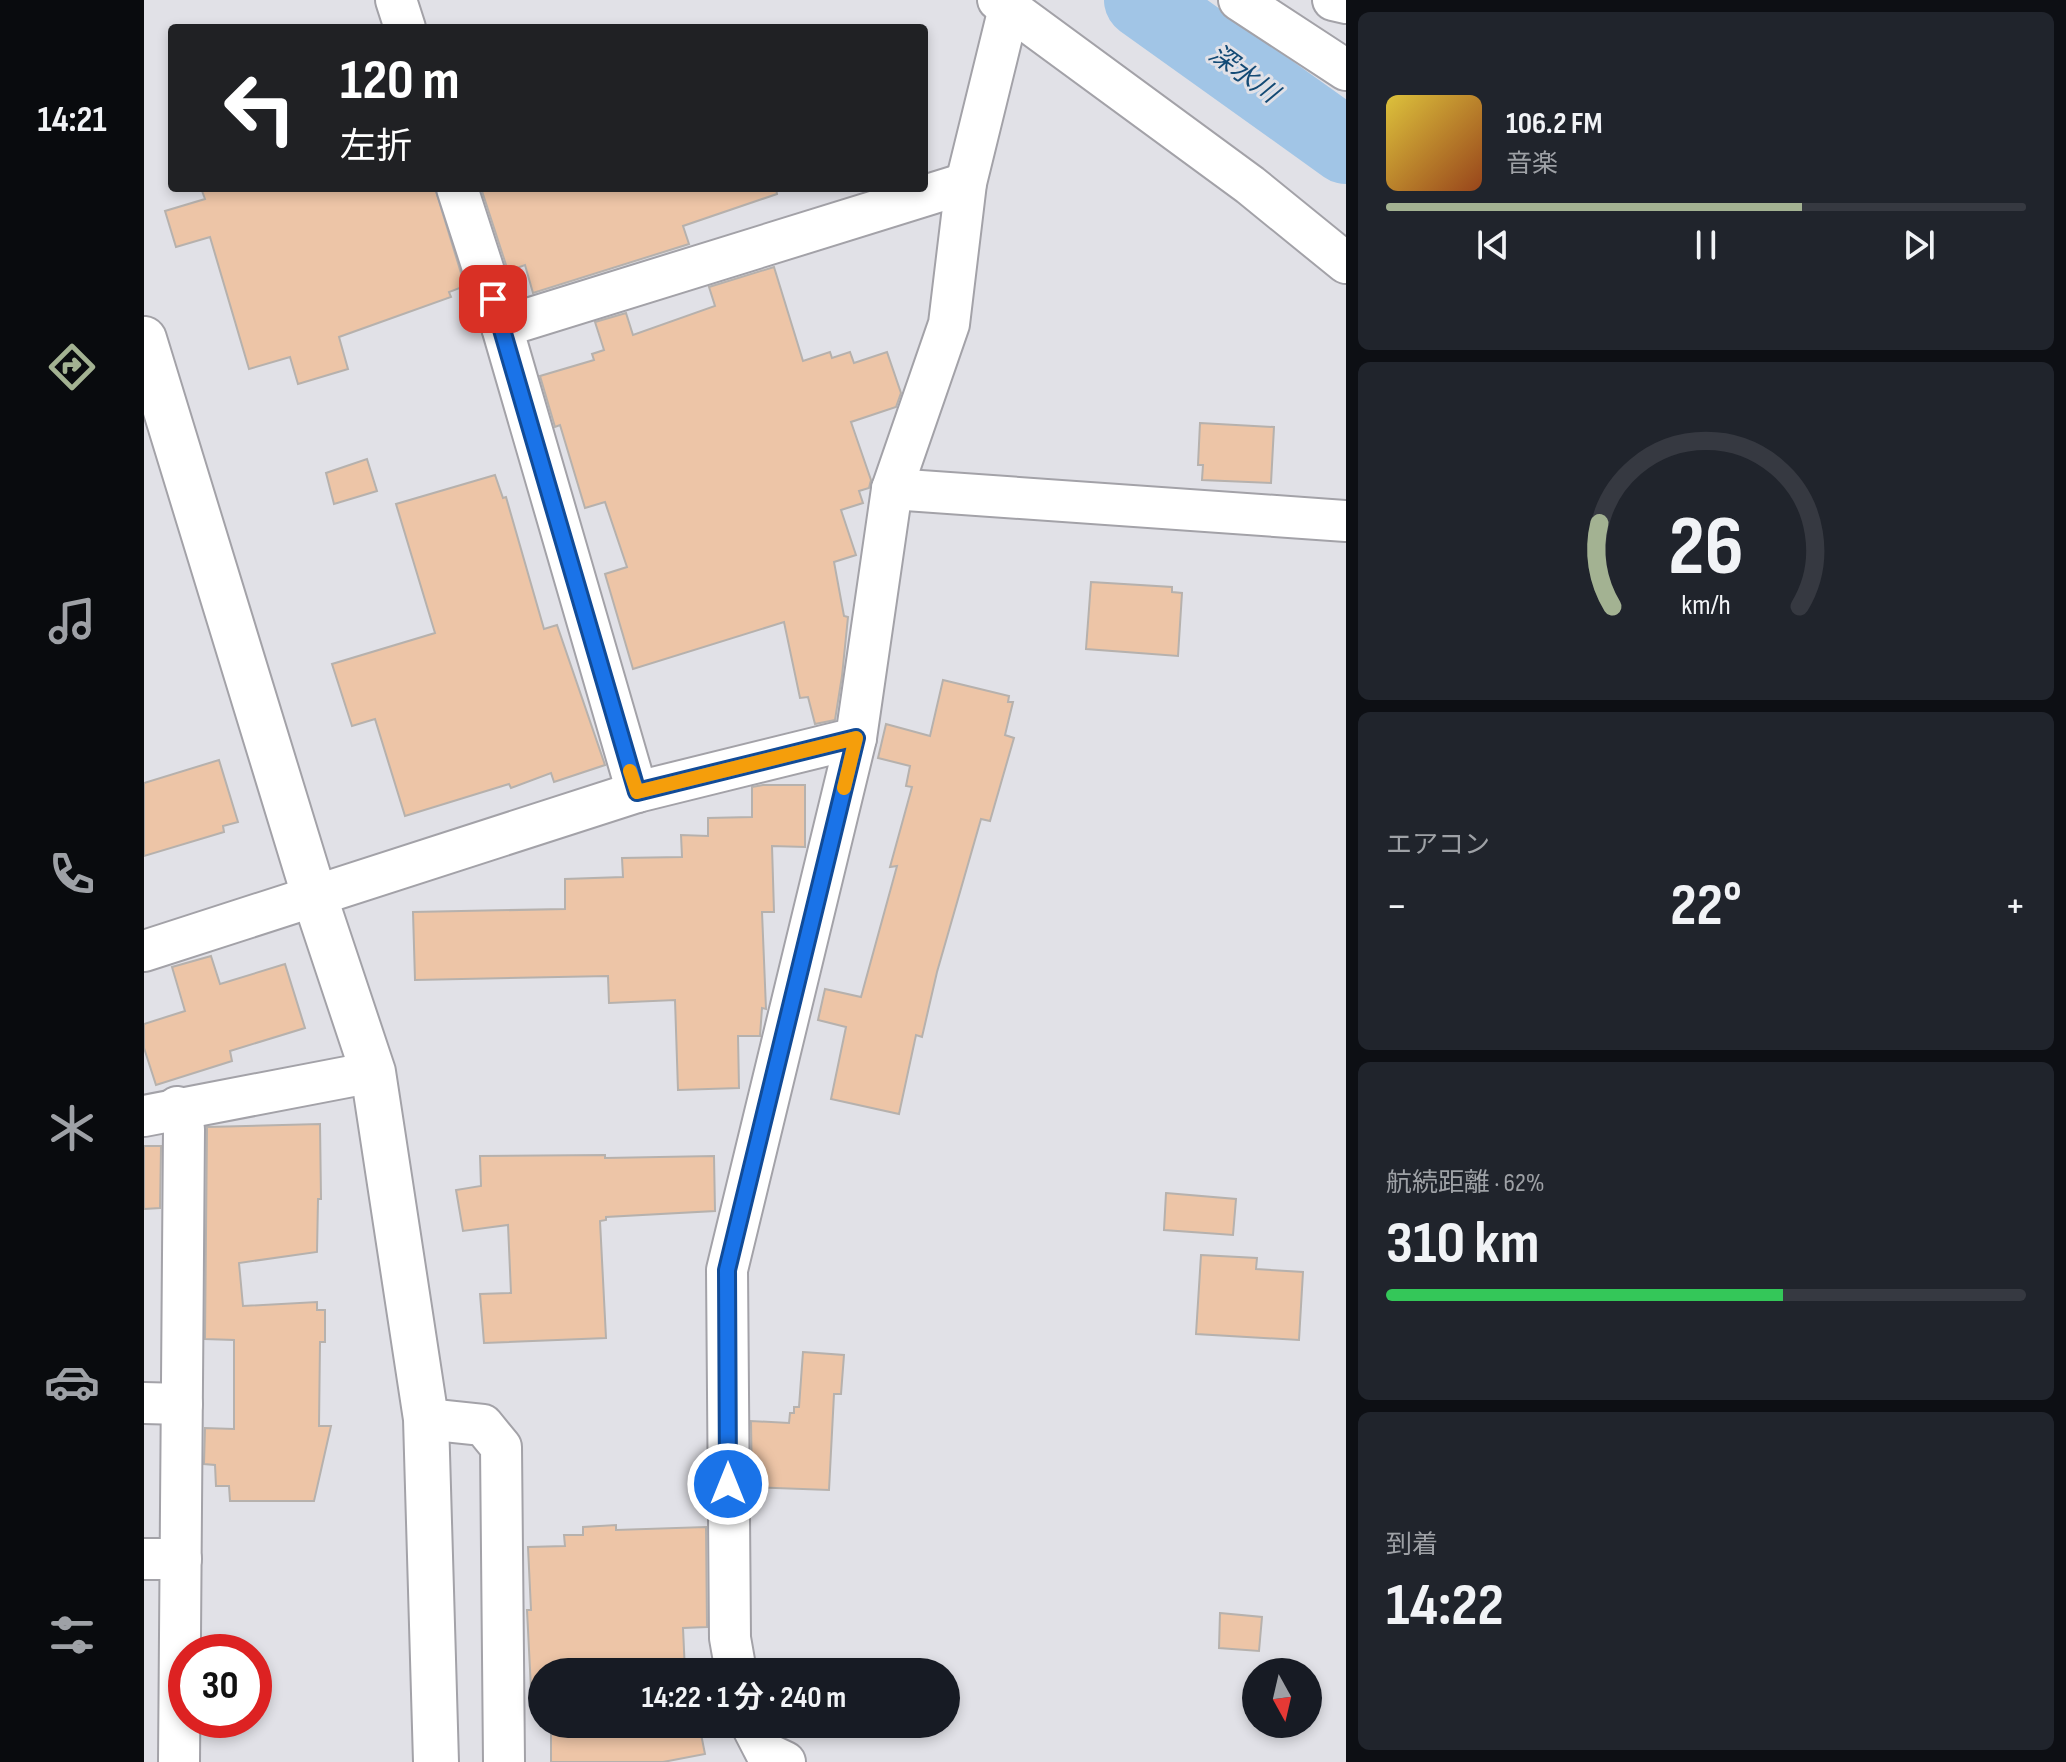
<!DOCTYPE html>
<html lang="ja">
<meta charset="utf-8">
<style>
body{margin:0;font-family:"Sofia Sans Condensed","Noto Sans JP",sans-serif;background:#20242c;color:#f1f3f6;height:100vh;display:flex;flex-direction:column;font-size:30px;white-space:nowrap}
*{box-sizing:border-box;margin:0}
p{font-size:26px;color:#9ea1a6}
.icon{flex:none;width:44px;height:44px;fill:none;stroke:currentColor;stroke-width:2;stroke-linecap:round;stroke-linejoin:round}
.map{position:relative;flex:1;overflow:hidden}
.side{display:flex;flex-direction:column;gap:12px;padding:12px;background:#0d0f14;width:720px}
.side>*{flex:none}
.guide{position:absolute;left:24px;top:24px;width:760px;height:168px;border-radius:8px;box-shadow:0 4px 12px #0003;background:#202124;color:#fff;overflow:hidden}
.needle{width:52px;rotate:172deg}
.fabs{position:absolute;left:1098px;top:1658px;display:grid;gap:16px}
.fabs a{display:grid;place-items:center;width:80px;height:80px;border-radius:50%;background:#171b24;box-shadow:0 4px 12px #0003;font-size:40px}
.speed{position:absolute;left:24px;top:1634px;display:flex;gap:16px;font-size:40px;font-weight:700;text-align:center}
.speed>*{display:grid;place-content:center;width:104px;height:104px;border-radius:50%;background:#171b24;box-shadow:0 4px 12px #0003;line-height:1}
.speed .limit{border:12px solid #d22;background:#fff;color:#111}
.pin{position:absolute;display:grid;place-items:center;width:68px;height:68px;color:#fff;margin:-34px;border-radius:16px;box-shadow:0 4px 12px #0006}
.me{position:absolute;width:88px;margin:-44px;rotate:0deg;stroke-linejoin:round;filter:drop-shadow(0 0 6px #0008)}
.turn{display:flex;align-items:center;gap:28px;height:168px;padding:0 40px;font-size:36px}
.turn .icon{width:104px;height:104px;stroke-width:2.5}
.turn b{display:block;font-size:56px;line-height:68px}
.big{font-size:60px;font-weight:700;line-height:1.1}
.side .card{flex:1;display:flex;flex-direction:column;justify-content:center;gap:12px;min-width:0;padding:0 28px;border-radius:12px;background:#20242c}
.side .dial{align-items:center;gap:0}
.dial svg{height:208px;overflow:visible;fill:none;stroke:#363941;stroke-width:7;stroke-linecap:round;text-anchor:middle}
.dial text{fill:#f1f3f6;stroke:none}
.song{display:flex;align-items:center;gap:24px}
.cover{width:96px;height:96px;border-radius:12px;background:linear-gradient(135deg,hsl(50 70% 55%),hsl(20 70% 35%))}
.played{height:8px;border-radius:4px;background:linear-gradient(90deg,#a3b292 65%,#363941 65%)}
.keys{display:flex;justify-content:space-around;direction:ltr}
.heat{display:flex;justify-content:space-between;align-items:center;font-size:44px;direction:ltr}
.charge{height:12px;border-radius:6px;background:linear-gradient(90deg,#34c759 62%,#363941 0)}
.trip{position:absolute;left:384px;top:1658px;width:432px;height:80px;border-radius:40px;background:#171b24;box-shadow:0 4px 12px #0003;font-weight:700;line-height:80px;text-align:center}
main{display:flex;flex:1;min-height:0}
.tabs{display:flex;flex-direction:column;width:144px;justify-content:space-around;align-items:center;background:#090b0e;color:#9ea1a6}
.tabs .icon{width:56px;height:56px}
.tabs .active{color:#a3b292}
.tabs b{font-size:36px;color:#f1f3f6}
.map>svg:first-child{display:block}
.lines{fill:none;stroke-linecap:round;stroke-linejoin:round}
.river{stroke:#a1c5e6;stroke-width:76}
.building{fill:#edc5a7;stroke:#b6b1ad;stroke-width:2}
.minor-casing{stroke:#a3a2a8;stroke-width:44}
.tertiary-casing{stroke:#a3a2a8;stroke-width:48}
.minor{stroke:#fff;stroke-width:40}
.tertiary{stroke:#fff;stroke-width:44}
.route-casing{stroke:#114b97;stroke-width:20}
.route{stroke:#1a73e8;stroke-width:14}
.slow{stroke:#f59e0b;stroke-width:14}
.labels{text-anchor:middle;stroke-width:6;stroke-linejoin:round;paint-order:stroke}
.water-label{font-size:26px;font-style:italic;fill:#134a75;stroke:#e1e1e7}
</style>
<main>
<nav class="tabs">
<b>14:21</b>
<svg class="icon active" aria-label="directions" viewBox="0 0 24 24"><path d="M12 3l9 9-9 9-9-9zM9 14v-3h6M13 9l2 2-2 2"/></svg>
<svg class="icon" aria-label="music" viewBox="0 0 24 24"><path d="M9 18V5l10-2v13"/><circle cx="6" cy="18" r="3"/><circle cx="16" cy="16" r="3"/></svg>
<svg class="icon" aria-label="phone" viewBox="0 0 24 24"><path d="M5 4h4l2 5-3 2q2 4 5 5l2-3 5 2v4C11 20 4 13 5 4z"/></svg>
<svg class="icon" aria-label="climate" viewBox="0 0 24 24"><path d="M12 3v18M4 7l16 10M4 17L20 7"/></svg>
<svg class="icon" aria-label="car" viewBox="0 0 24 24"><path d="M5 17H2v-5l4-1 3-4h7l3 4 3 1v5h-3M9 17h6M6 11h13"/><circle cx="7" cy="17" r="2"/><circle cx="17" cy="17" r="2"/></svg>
<svg class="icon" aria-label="filters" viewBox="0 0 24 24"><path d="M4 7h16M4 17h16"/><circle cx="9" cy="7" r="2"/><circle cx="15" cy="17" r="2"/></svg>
</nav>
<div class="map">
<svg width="1202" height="1762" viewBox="0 0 1202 1762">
<rect width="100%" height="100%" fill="#e1e1e7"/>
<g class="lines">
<polyline class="river" points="998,0 1202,146"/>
</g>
<g class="building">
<polygon points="57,188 291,188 321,286 305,292 307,297 195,337 204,369 154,384 146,357 105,369 66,237 32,247 21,211 61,199"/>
<polygon points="337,188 632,188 633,194 539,226 545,244 389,293 381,265 364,271"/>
<polygon points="630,267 659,361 686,352 688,358 706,352 710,363 743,352 757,393 752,407 707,422 727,480 725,488 715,491 719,503 697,510 712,555 690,562 700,616 704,617 698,676 691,720 671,724 664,697 656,698 640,622 489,669 461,574 483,567 461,502 441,508 416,425 411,427 396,376 450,360 448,354 460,350 451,322 482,313 489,335 571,306 565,287"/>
<polygon points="1056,423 1130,427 1127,483 1058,480 1059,465 1054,465"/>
<polygon points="223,459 233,491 190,504 182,473"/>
<polygon points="351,475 359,498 362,497 400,629 413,625 461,765 410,782 407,773 367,788 365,784 261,816 231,719 208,726 188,664 291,633 252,504"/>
<polygon points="947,582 1028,587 1028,592 1038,593 1034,656 942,649"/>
<polygon points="799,680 865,696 864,702 869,702 861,735 870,738 846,821 837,819 793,972 778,1037 772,1035 755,1114 687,1099 702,1027 674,1020 681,989 717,997 753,866 746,867 768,787 762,786 766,766 734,758 742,724 786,736"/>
<polygon points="75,760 94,822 79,826 80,832 0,856 0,783"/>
<polygon points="619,785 661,785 661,847 628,846 630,912 618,912 622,1009 618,1008 616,1036 594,1036 595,1088 534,1090 531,1000 465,1003 464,976 271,980 269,912 421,909 421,879 479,877 478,858 538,857 537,835 564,836 564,818 608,817 608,787"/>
<polygon points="67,956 76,984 141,964 161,1028 86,1051 88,1061 12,1085 0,1048 0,1024 41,1011 28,967"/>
<polygon points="176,1124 177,1199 174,1199 173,1252 95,1263 99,1306 173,1302 173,1310 181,1310 181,1342 176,1342 175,1426 187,1426 170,1501 86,1501 85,1486 72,1486 71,1465 60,1464 61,1428 90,1429 90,1340 61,1339 63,1127"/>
<polygon points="0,1146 17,1146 16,1208 0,1209"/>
<polygon points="461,1155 461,1158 570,1156 571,1211 462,1217 462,1220 456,1221 462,1338 340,1343 336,1294 367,1293 364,1225 319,1231 312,1190 337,1186 336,1156"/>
<polygon points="1022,1193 1092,1199 1089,1235 1020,1230"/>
<polygon points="1057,1255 1113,1258 1112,1269 1159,1272 1155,1340 1052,1334"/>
<polygon points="659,1352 700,1355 697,1394 690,1394 685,1490 608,1487 607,1421 645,1423 646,1413 650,1413 650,1407 655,1407"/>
<polygon points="472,1525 472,1530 562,1527 563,1627 539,1628 541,1672 398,1672 398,1689 387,1689 383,1610 387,1610 384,1547 421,1546 420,1535 439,1535 439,1527"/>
<polygon points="1076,1613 1118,1617 1115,1651 1075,1648"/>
<polygon points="407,1724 555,1724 561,1754 519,1762 407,1762"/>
</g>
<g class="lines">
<g class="minor-casing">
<g id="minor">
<polyline points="252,0 261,28"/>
<polyline points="854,0 1106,185 1202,263"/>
<polyline points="1095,0 1202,70"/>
<polyline points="1189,0 1202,3"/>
<polyline points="313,188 358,327 493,792"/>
<polyline points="358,327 822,183"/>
<polyline points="748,489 1202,521"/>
<polyline points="0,951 493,792 712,738 748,489 805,324 822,183 865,8"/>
<polyline points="33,1107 40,1129 35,1762"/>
<polyline points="0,1116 229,1072"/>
<polyline points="0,1403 38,1404"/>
<polyline points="282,1419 339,1425 357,1447 360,1762"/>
<polyline points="0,1559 37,1559"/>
<polyline points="592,1672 586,1638 583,1270 712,738"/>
<polyline points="607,1724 622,1753 641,1762"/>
</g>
</g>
<g class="tertiary-casing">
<polyline id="tertiary" points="0,339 171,898 229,1072 282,1419 292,1762"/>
</g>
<use href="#minor" class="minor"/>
<use href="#tertiary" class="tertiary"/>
</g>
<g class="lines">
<g class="route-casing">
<polyline id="route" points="349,299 493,792 712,738 583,1270 584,1484"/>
</g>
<use href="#route" class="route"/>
<polyline class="slow" points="486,771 493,792 712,738 700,788"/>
</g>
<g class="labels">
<g class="water-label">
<text transform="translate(1100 73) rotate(36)" y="9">深水川</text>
</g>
</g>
</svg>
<div class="fabs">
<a><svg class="needle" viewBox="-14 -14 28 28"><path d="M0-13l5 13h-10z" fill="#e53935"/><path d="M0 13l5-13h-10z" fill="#9ea1a6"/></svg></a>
</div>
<div class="speed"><div class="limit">30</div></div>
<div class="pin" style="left:349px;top:299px;background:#d93025"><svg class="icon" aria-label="arrive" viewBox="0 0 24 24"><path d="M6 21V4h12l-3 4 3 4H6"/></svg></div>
<svg class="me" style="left:584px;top:1484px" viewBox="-20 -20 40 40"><circle r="17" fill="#1a73e8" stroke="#fff" stroke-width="3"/><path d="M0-11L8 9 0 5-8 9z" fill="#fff"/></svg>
<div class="trip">14:22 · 1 分 · 240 m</div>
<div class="guide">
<div class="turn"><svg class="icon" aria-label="left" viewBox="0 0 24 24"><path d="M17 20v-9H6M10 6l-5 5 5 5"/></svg><div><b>120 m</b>左折</div></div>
</div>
</div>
<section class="side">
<div class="card">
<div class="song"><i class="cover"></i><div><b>106.2 FM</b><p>音楽</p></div></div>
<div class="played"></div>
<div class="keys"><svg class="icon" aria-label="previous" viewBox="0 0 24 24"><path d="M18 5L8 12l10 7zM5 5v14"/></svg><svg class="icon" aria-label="pause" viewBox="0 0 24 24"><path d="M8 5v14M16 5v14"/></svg><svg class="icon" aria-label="next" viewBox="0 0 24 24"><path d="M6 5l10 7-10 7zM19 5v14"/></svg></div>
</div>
<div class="card dial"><svg viewBox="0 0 100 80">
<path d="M14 69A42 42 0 1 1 86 69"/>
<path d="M14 69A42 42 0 0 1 9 37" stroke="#a3b292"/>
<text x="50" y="56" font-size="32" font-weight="700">26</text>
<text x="50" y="72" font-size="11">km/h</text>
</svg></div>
<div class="card"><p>エアコン</p>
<div class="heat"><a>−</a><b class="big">22°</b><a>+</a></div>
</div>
<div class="card"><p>航続距離 · 62%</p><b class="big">310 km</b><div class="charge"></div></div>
<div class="card"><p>到着</p><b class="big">14:22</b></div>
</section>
</main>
